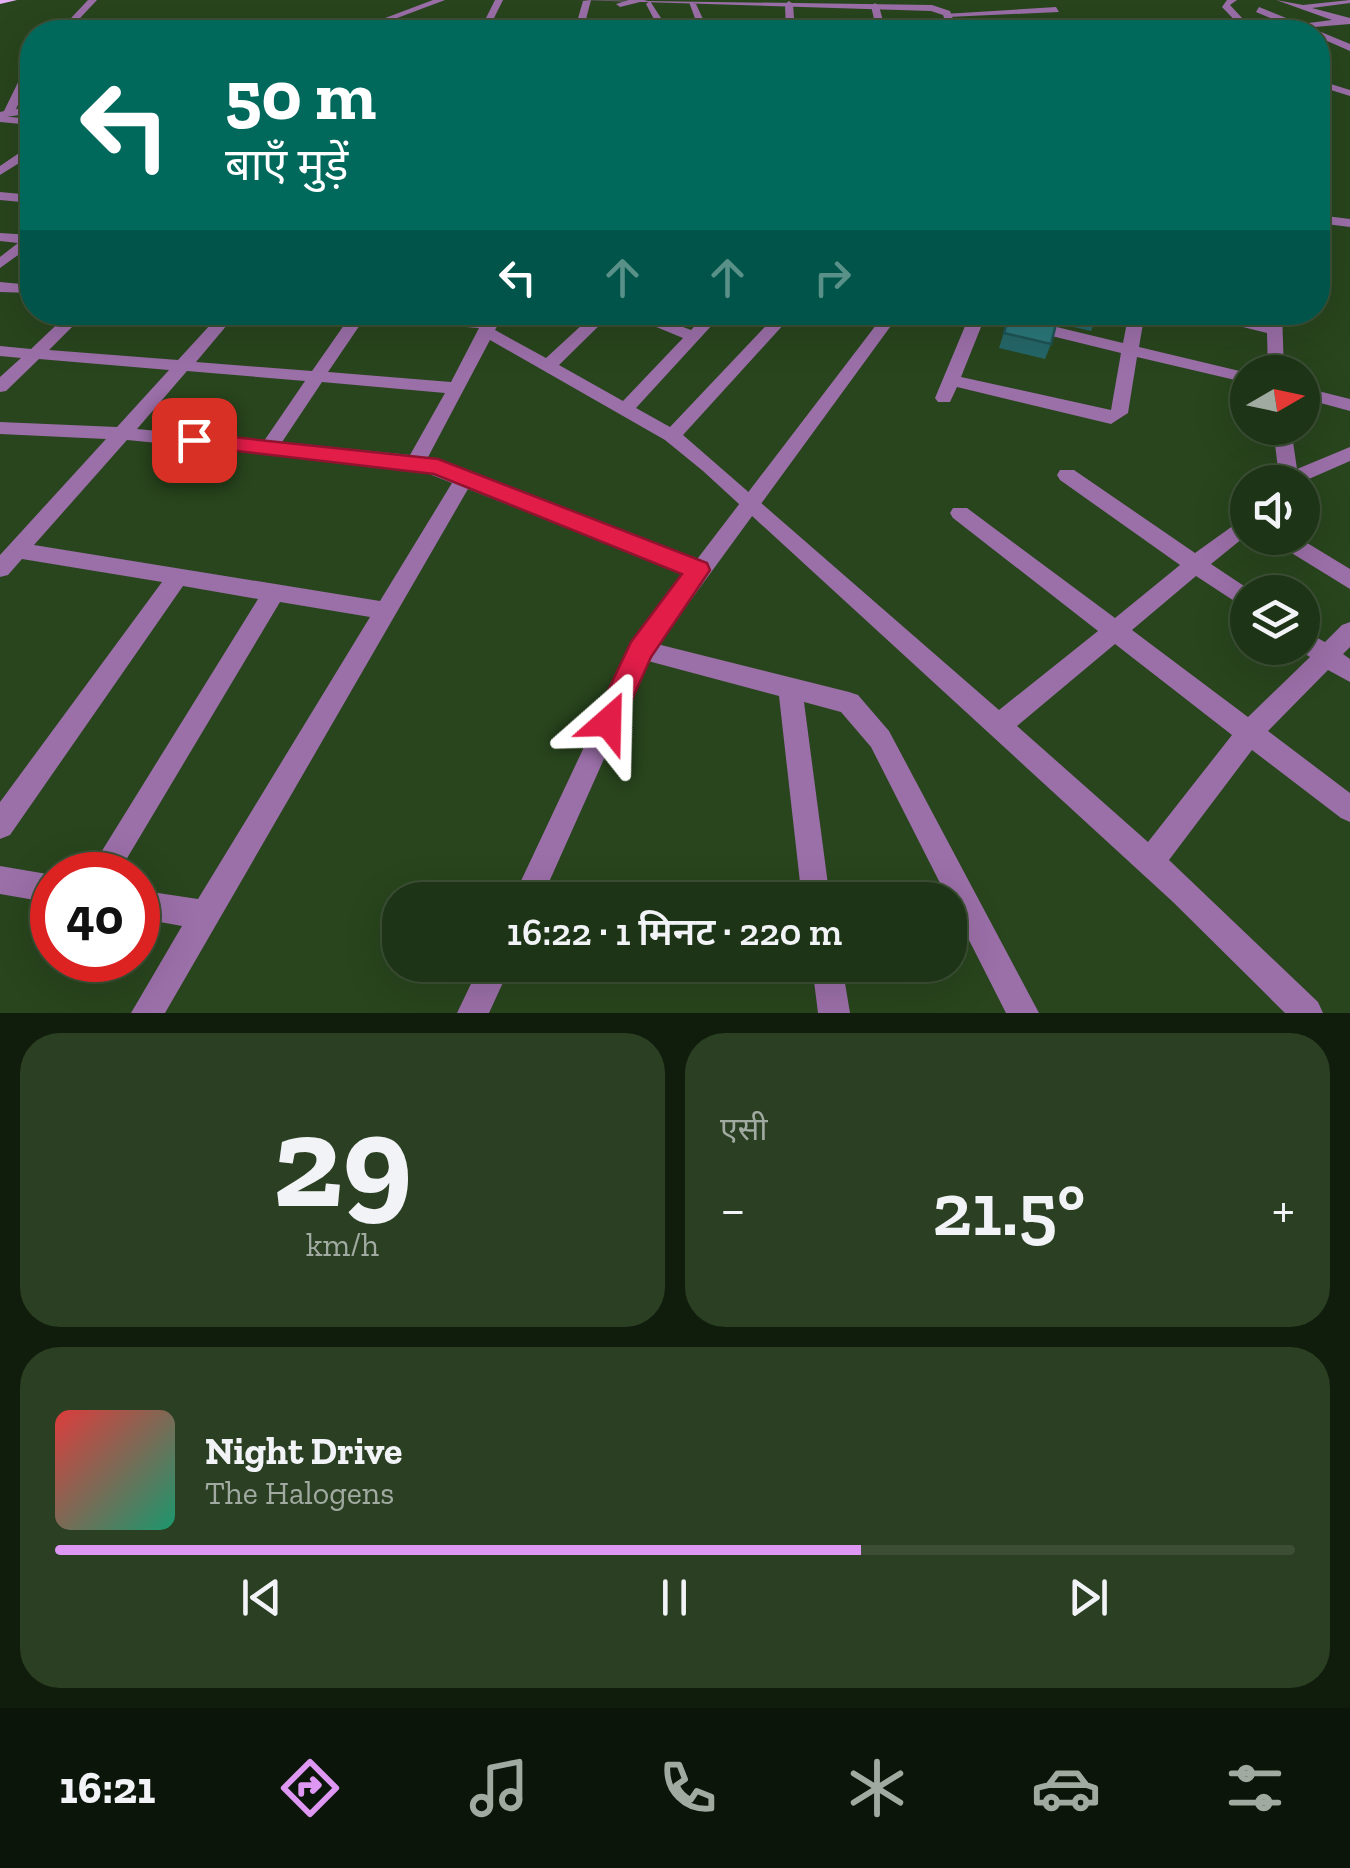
<!DOCTYPE html>
<html lang="hi">
<meta charset="utf-8">
<style>
body{margin:0;font-family:"Zilla Slab","Noto Sans Devanagari",serif;background:#2b3f23;color:#f1f3f6;height:100vh;display:flex;flex-direction:column;font-size:38px;white-space:nowrap}
*{box-sizing:border-box;margin:0}
p{font-size:32px;color:#a1aaa1}
.icon{flex:none;width:55px;height:55px;fill:none;stroke:currentColor;stroke-width:2;stroke-linecap:round;stroke-linejoin:round}
.map{position:relative;height:1013px;overflow:hidden}
.drawer{display:flex;flex-direction:column;gap:20px;padding:20px;background:#101d0c;flex:1}
.drawer>*{flex:none}
.hud{position:absolute;left:20px;top:20px;width:1310px;height:305px;border-radius:40px;box-shadow:0 10px 40px #0002,0 0 0 2px #3c4f35;background:#00695c;color:#fff;overflow:hidden}
.needle{width:65px;rotate:81deg}
.fabs{position:absolute;left:1230px;top:355px;display:grid;gap:20px}
.fabs a{display:grid;place-items:center;width:90px;height:90px;border-radius:50%;background:#1e3416;box-shadow:0 10px 40px #0002,0 0 0 2px #3c4f35;font-size:50px}
.speed{position:absolute;left:30px;top:852px;display:flex;gap:20px;font-size:50px;font-weight:700;text-align:center}
.speed>*{display:grid;place-content:center;width:130px;height:130px;border-radius:50%;background:#1e3416;box-shadow:0 10px 40px #0002,0 0 0 2px #3c4f35;line-height:1}
.speed .limit{border:15px solid #d22;background:#fff;color:#111}
.pin{position:absolute;display:grid;place-items:center;width:85px;height:85px;color:#fff;margin:-42px;border-radius:20px;box-shadow:0 5px 15px #0006}
.me{position:absolute;width:110px;margin:-55px;rotate:25deg;stroke-linejoin:round;filter:drop-shadow(0 0 8px #0008)}
.turn{display:flex;align-items:center;gap:35px;height:210px;padding:0 40px;font-size:45px}
.turn .icon{width:130px;height:130px;stroke-width:2.5}
.turn b{display:block;font-size:70px;line-height:85px}
.lanes{display:flex;align-items:center;height:95px;padding:0 40px;background:#0003;justify-content:center;gap:50px;direction:ltr}
.lanes .off{opacity:.35}
.big{font-size:75px;font-weight:600;line-height:1.1}
.drawer .widget{flex:1;display:flex;flex-direction:column;justify-content:center;gap:15px;min-width:0;padding:0 35px;border-radius:40px;background:#2b3f23}
.drawer .dial{align-items:center;gap:0}
.dial b{font-size:130px;line-height:1}
.song{display:flex;align-items:center;gap:30px}
.cover{width:120px;height:120px;border-radius:15px;background:linear-gradient(135deg,hsl(0 70% 55%),hsl(160 70% 35%))}
.played{height:10px;border-radius:5px;background:linear-gradient(90deg,#de98f3 65%,#3c4f35 65%)}
.keys{display:flex;justify-content:space-around;direction:ltr}
.heat{display:flex;justify-content:space-between;align-items:center;font-size:55px;direction:ltr}
.drawer .tiles{flex:1;display:grid;gap:20px;grid-template-columns:1fr 1fr}
.widget:last-child{grid-column:span 2}
.trip{position:absolute;left:382px;top:882px;width:585px;height:100px;border-radius:40px;background:#1e3416;box-shadow:0 10px 40px #0002,0 0 0 2px #3c4f35;font-weight:600;line-height:100px;text-align:center}
.tab-bar{display:flex;height:160px;justify-content:space-around;align-items:center;background:#0c1509;color:#a1aaa1}
.tab-bar .icon{width:70px;height:70px}
.tab-bar .on{color:#de98f3}
.tab-bar b{font-size:45px;color:#f1f3f6}
.map>svg:first-child{display:block}
.lines{fill:none;stroke-linecap:round;stroke-linejoin:round}
.minor{fill:#9b6fa8;fill-rule:evenodd}
.tertiary{fill:#9b6fa8;fill-rule:evenodd}
.primary{fill:#e6b0f6;fill-rule:evenodd}
.wall{fill:#256668}
.building{fill:#2b7779;stroke:#1e5355;stroke-width:2.5}
.route{fill:#e11d48;stroke:#92132f;stroke-width:2.5}
</style>
<div class="map">
<svg width="1350" height="1013" viewBox="0 0 1350 1013">
<rect width="100%" height="100%" fill="#28451d"/>
<g class="lines">
<g class="minor">
<polygon points="495,0 503,0 487,32 479,32"/>
<polygon points="591,0 584,27 658,27 646,4 650,1 670,32 574,32 583,1"/>
<polygon points="629,0 648,0 620,7 616,4"/>
<polygon points="1276,0 1303,5 1350,0 1350,3 1312,8 1350,18 1350,24 1254,32 1289,26 1256,12 1259,7 1301,24 1332,20"/>
<polygon points="789,1 793,4 795,32 786,32 785,4"/>
<polygon points="689,2 696,4 709,32 700,32"/>
<polygon points="875,3 879,6 886,32 877,32 871,6"/>
<polygon points="1056,7 1059,12 948,17 944,14"/>
<polygon points="1103,21 1129,32 1117,32 1102,27 953,32 948,29 953,26"/>
<polygon points="1314,32 1321,32 1350,44 1350,51 1318,37 1318,32"/>
<polygon points="0,116 32,119 32,125 0,122"/>
<polygon points="28,147 32,147 32,155 0,175 0,166"/>
<polygon points="0,192 32,195 32,203 0,200"/>
<polygon points="1318,215 1350,219 1350,227 1318,223"/>
<polygon points="0,233 32,235 32,245 0,268 0,257 18,243 0,241"/>
<polygon points="0,282 32,285 32,293 0,292"/>
<path d="M70,312H87L49,350L178,360L222,312H238L196,362L312,371L349,318L328,317L321,312H398L485,319L489,312H505L495,330L546,358L596,312H613L559,365L623,401L683,338L620,312H643L691,330L708,312H724L636,408L670,427L779,312H795L683,435L999,710L1098,631L953,518L950,513L953,508H967L1115,618L1180,565L1060,480L1057,475L1060,470H1074L1195,553L1248,515V534L1211,564L1253,592H1248V610L1196,576L1132,630L1248,717L1310,657L1296,648H1302V630L1325,642L1342,625L1350,622V647L1343,654L1350,659V682L1328,670L1268,731L1350,793V822L1341,818L1252,750L1169,860L1318,1002L1323,1013H1285L1173,902L703,471L665,440L490,340L427,459L472,473L474,477L706,564L709,570L706,576H690L468,489L165,1013H131L182,926L138,918V890L198,899L370,617L280,602L117,875H87L258,599L183,586L10,835L0,839V802L162,582L22,559L8,575L0,577V555L106,439L0,434V422L117,427L169,370L39,359L6,391L0,392V377L21,358L0,356V346L31,349ZM364,319L479,328L451,382L328,372ZM187,371L305,381L264,441L137,429ZM322,382L445,393L410,455L282,442ZM127,440L414,468L452,483L380,601L34,545ZM1115,644L1232,735L1148,842L1017,726Z"/>
<path d="M978,312H994L1123,343L1129,312H1145L1139,347L1248,373V383L1137,357L1128,413L1111,424L957,387L950,402H938L935,398L968,319ZM987,320L1121,353L1111,410L961,377L983,322Z"/>
<polygon points="1183,312 1214,312 1266,324 1266,312 1282,312 1284,372 1268,372 1267,333"/>
<polygon points="1302,387 1350,399 1350,411 1302,398"/>
<polygon points="1273,428 1291,428 1297,469 1350,447 1350,461 1302,482 1276,482 1279,477"/>
<polygon points="1274,538 1299,538 1350,569 1350,589 1277,544"/>
<polygon points="641,640 849,692 858,695 889,731 1039,1013 1006,1013 871,747 841,712 804,702 830,900 802,900 779,696 633,657 629,650 633,643"/>
<polygon points="0,866 53,875 52,903 0,894"/>
<polygon points="812,965 842,965 850,1013 818,1013"/>
</g>
<g class="tertiary">
<polygon points="88,0 97,0 67,32 58,32"/>
<polygon points="433,0 445,0 360,32 348,32"/>
<polygon points="577,0 932,5 950,11 958,32 949,32 943,15 931,11"/>
<polygon points="1227,0 1237,0 1230,5 1255,32 1246,32 1222,7"/>
<polygon points="32,61 32,74 16,109 32,107 32,113 0,118 0,112 4,111 27,64"/>
<polygon points="1318,80 1350,90 1350,96 1318,86"/>
<polygon points="886,312 901,312 650,656 541,900 512,900 633,643"/>
<polygon points="480,965 511,965 489,1013 457,1013"/>
</g>
<polygon class="primary" points="0,0 17,0 0,4"/>
</g>
<g class="wall">
<polygon points="1064,312 1099,312 1091,331 1060,324"/>
<polygon points="1010,313 1051,344 1045,359 999,348"/>
</g>
<g class="building">
<polygon points="1081,312 1099,312 1097,316"/>
<polygon points="1010,313 1056,324 1051,344 1004,333"/>
</g>
<polygon class="route" points="194,433 438,459 707,563 710,570 651,657 618,731 608,734 598,731 594,722 598,712 631,642 682,574 434,474 186,445 186,435"/>
</svg>
<div class="fabs">
<a><svg class="needle" viewBox="-14 -14 28 28"><path d="M0-13l5 13h-10z" fill="#e53935"/><path d="M0 13l5-13h-10z" fill="#a1aaa1"/></svg></a>
<a><svg class="icon" aria-label="sound" viewBox="0 0 24 24"><path d="M4 9h4l5-4v14l-5-4H4zM17 9q2 3 0 6"/></svg></a>
<a><svg class="icon" aria-label="layers" viewBox="0 0 24 24"><path d="M12 4l9 5-9 5-9-5zM3 14l9 5 9-5"/></svg></a>
</div>
<div class="speed"><div class="limit">40</div></div>
<div class="pin" style="left:194px;top:440px;background:#d93025"><svg class="icon" aria-label="arrive" viewBox="0 0 24 24"><path d="M6 21V4h12l-3 4 3 4H6"/></svg></div>
<svg class="me" style="left:608px;top:722px" viewBox="-20 -20 40 40"><path d="M0-17L14 15 0 8-14 15z" fill="#e11d48" stroke="#fff" stroke-width="4"/></svg>
<div class="trip">16:22 · 1 मिनट · 220 m</div>
<div class="hud">
<div class="turn"><svg class="icon" aria-label="left" viewBox="0 0 24 24"><path d="M17 20v-9H6M10 6l-5 5 5 5"/></svg><div><b>50 m</b>बाएँ मुड़ें</div></div>
<div class="lanes"><svg class="icon" aria-label="left" viewBox="0 0 24 24"><path d="M17 20v-9H6M10 6l-5 5 5 5"/></svg><svg class="icon off" aria-label="ahead" viewBox="0 0 24 24"><path d="M12 20V5M6 11l6-6 6 6"/></svg><svg class="icon off" aria-label="ahead" viewBox="0 0 24 24"><path d="M12 20V5M6 11l6-6 6 6"/></svg><svg class="icon off" aria-label="right" viewBox="0 0 24 24"><path d="M7 20v-9h11M14 6l5 5-5 5"/></svg></div>
</div>
</div>
<section class="drawer">
<div class="tiles">
<div class="widget dial"><b>29</b><p>km/h</p></div>
<div class="widget"><p>एसी</p>
<div class="heat"><a>−</a><b class="big">21.5°</b><a>+</a></div>
</div>
<div class="widget">
<div class="song"><i class="cover"></i><div><b>Night Drive</b><p>The Halogens</p></div></div>
<div class="played"></div>
<div class="keys"><svg class="icon" aria-label="previous" viewBox="0 0 24 24"><path d="M18 5L8 12l10 7zM5 5v14"/></svg><svg class="icon" aria-label="pause" viewBox="0 0 24 24"><path d="M8 5v14M16 5v14"/></svg><svg class="icon" aria-label="next" viewBox="0 0 24 24"><path d="M6 5l10 7-10 7zM19 5v14"/></svg></div>
</div>
</div>
</section>
<nav class="tab-bar">
<b>16:21</b>
<svg class="icon on" aria-label="directions" viewBox="0 0 24 24"><path d="M12 3l9 9-9 9-9-9zM9 14v-3h6M13 9l2 2-2 2"/></svg>
<svg class="icon" aria-label="music" viewBox="0 0 24 24"><path d="M9 18V5l10-2v13"/><circle cx="6" cy="18" r="3"/><circle cx="16" cy="16" r="3"/></svg>
<svg class="icon" aria-label="phone" viewBox="0 0 24 24"><path d="M5 4h4l2 5-3 2q2 4 5 5l2-3 5 2v4C11 20 4 13 5 4z"/></svg>
<svg class="icon" aria-label="climate" viewBox="0 0 24 24"><path d="M12 3v18M4 7l16 10M4 17L20 7"/></svg>
<svg class="icon" aria-label="car" viewBox="0 0 24 24"><path d="M5 17H2v-5l4-1 3-4h7l3 4 3 1v5h-3M9 17h6M6 11h13"/><circle cx="7" cy="17" r="2"/><circle cx="17" cy="17" r="2"/></svg>
<svg class="icon" aria-label="filters" viewBox="0 0 24 24"><path d="M4 7h16M4 17h16"/><circle cx="9" cy="7" r="2"/><circle cx="15" cy="17" r="2"/></svg>
</nav>
